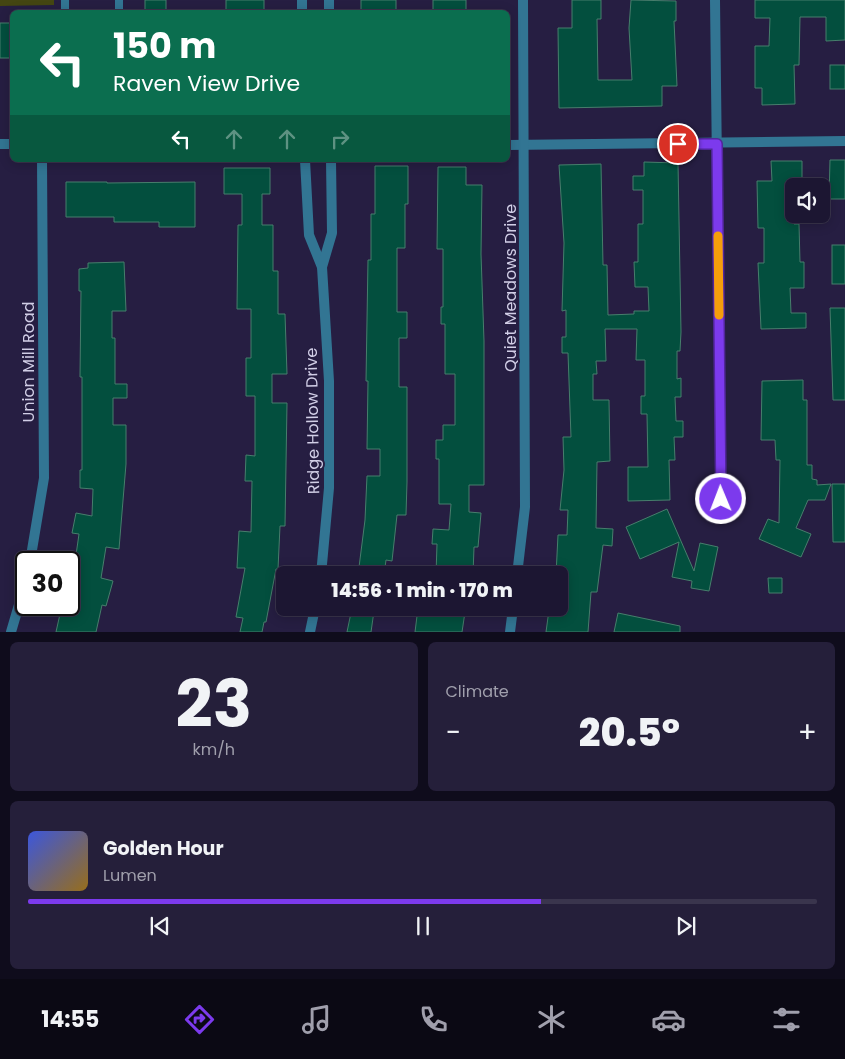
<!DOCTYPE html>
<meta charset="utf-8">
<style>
body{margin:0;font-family:Poppins,sans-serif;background:#251f3a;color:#f1f3f6;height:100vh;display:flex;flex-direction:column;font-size:19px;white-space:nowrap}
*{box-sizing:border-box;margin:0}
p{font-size:16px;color:#a09fac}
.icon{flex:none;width:28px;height:28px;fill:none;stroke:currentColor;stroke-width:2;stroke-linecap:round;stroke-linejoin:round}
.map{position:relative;height:632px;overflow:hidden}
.details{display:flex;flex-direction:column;gap:10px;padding:10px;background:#0f0c1c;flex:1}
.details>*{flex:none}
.hud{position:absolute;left:10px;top:10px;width:500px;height:152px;border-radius:8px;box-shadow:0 2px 12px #0003,0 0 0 1px #3a354d;background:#0b6e4f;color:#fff;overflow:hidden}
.buttons{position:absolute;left:785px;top:178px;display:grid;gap:10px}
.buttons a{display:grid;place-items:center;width:45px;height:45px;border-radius:8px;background:#1c1632;box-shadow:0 2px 12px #0003,0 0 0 1px #3a354d;font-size:25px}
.speed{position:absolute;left:15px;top:551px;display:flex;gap:10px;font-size:25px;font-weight:700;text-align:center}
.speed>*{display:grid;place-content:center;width:65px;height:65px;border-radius:50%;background:#1c1632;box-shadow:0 2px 12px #0003,0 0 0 1px #3a354d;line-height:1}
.speed .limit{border:2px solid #111;border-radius:8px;background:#fff;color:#111}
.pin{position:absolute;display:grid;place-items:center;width:42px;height:42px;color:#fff;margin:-21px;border:2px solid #fff;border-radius:50%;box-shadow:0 1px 5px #0007}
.me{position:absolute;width:55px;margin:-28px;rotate:359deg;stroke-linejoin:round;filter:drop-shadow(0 0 4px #0008)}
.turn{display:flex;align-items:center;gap:18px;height:105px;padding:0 20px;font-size:22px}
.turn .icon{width:65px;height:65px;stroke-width:2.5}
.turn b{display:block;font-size:35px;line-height:42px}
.lanes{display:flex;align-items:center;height:48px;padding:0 20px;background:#0003;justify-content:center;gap:25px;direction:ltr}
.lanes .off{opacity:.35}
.big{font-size:38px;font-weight:800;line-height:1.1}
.details .card{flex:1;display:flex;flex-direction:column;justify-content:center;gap:8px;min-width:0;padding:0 18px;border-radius:8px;background:#251f3a}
.details .dial{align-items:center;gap:0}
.dial b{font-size:65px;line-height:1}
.song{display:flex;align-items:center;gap:15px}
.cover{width:60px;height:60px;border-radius:8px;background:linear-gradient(135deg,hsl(230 70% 55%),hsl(40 70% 35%))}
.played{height:5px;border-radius:2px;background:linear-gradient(90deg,#7c3aed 65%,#3a354d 65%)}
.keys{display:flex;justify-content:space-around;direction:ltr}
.heat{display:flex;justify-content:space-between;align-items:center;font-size:28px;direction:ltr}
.details .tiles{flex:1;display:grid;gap:10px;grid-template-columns:1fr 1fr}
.card:last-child{grid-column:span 2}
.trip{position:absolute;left:276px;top:566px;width:292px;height:50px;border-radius:8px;background:#1c1632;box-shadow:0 2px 12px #0003,0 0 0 1px #3a354d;font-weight:800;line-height:50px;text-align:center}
.tab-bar{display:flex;height:80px;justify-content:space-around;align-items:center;background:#0b0914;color:#a09fac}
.tab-bar .icon{width:35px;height:35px}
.tab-bar .active{color:#7c3aed}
.tab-bar b{font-size:22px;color:#f1f3f6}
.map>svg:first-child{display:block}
.green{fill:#444612}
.building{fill:#034f3e;stroke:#477e6c}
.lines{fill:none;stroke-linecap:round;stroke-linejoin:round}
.service{stroke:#327593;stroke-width:8}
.minor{stroke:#327593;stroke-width:10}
.tertiary{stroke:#327593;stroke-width:10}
.route-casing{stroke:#51269a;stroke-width:12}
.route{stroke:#7c3aed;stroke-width:9}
.slow{stroke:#f59e0b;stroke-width:9}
.labels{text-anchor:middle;stroke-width:4;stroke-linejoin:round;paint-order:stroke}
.street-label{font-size:16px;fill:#d1cee6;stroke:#261e42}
</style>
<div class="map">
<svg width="845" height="632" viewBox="0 0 845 632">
<rect width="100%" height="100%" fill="#261e42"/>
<polygon class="green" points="0,0 54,0 54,5 0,6"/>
<g class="building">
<rect x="145" y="0" width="21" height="12"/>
<rect x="226" y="0" width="38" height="12"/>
<rect x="361" y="0" width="35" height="12"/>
<rect x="433" y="0" width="33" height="12"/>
<polygon points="572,0 601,0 601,19 597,19 598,80 632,80 629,28 631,0 676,1 676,21 674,21 677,86 662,86 662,106 559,108 558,28 572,28"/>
<polygon points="755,0 845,0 845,40 826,41 826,17 800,17 799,65 794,65 795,104 762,105 762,88 755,88 755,46 769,46 770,18 755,18"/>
<rect x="0" y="23" width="12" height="35"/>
<rect x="830" y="65" width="15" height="24"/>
<polygon points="830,160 845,160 845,199 829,199"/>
<polygon points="771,161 802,161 802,186 794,186 794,224 799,224 800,262 804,262 804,288 790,288 791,313 806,313 806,328 761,329 758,263 764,263 764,228 758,228 757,181 772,181"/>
<polygon points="644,162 678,163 681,332 680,351 677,351 677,379 681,378 681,397 675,397 676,421 683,421 683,437 674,437 675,460 669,460 670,500 628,501 628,467 648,467 647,414 641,414 641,396 645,396 645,360 636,360 637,329 605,329 606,361 596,361 597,374 593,374 593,400 609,400 610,461 597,462 596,528 613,529 612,546 603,545 597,592 591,592 588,632 546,632 549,610 565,613 567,584 560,583 560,575 556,575 558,535 567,535 568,510 560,510 564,470 563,437 571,437 568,353 562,353 562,337 566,337 566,310 562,311 564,243 559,165 601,164 603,265 607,265 608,315 634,314 634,311 649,311 648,287 635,287 634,262 638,262 638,224 643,224 643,190 633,190 633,176 644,176"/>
<polygon points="375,166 408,166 408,204 405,204 405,248 397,248 397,312 407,312 407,338 399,338 399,387 407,387 407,482 406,515 397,515 392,561 386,560 384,575 358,575 365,520 367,476 380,476 380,449 367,449 368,381 366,381 368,260 371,260 371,214 375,214"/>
<polygon points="438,167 466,167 466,185 482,185 481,254 484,341 484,485 469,485 469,512 481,513 478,547 474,547 473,575 436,575 437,544 432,544 433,529 449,530 451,504 439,504 439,459 436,459 436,440 443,440 443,425 455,425 455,374 445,374 445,324 441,324 441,307 443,307 443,249 437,249"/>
<polygon points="224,168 270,168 270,194 262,194 262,225 273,225 273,271 278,271 278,314 285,314 287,374 272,374 272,403 287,403 285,526 280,526 278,569 276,569 266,622 264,622 262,632 240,632 243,618 236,617 245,568 237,568 239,531 251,532 252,481 245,481 246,455 255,456 255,396 246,396 246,358 251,358 251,309 237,309 238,225 242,225 242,194 224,194"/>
<polygon points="66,182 107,182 107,183 195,182 195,227 159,227 159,222 114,222 114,217 66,217"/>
<rect x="832" y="245" width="13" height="39"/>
<polygon points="124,262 126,311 112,311 112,338 115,338 115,384 127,384 127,398 113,398 113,425 126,425 126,464 119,549 106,547 101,578 113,581 106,606 102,605 96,632 56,632 62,605 69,605 69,569 71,560 75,562 79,534 72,533 76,513 92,516 93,489 80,488 80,470 82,470 82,377 80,377 81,291 79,291 79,269 88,268 88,263"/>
<polygon points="830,308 845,308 845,400 833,400"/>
<polygon points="803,380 803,400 807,400 807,465 812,465 812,479 817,480 817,485 831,484 825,500 808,500 796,528 811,534 801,557 759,539 768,519 779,523 780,460 776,460 775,440 761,440 762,381"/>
<polygon points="832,484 845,484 845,542 833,542"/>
<polygon points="667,509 694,571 700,543 718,547 709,591 691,588 692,581 672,577 679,542 640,559 626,527"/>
<polygon points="768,578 782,578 782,593 769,593"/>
<polygon points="352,608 374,611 371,632 347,632"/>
<polygon points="418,608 457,608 456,611 465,612 462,632 415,632"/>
<polygon points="618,613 680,626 680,632 614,632"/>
</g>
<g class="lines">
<g class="service">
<polyline points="65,0 65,12"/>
<polyline points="119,0 119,12"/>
</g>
<g class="minor">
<polyline points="715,0 721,499"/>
<polyline points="0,144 12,144"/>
<polyline points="508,145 845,141"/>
<polyline points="30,562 44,478 42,160"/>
<polyline points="517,575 525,507 523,0"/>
<polyline points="11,632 26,581"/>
<polyline points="510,632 513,608"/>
</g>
<g class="tertiary">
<polyline points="302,0 302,12"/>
<polyline points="329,0 329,12"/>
<polyline points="305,160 309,235 322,267 329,381 329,488 321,575"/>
<polyline points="322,267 332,233 331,160"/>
<polyline points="310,632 315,608"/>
</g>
</g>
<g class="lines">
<g class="route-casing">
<polyline id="route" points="678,144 717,144 721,499"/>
</g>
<use href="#route" class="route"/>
<polyline class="slow" points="718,236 719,315"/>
</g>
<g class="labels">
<g class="street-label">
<text transform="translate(510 288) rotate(-90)" y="6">Quiet Meadows Drive</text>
<text transform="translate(28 362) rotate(-90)" y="6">Union Mill Road</text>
<text transform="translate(312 421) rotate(-91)" y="6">Ridge Hollow Drive</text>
</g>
</g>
</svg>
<div class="buttons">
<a><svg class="icon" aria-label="sound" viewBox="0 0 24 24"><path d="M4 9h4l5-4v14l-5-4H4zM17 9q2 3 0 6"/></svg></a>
</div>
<div class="speed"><div class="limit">30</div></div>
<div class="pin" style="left:678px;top:144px;background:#d93025"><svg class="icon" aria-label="arrive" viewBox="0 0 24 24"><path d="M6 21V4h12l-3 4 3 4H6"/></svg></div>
<svg class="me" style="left:721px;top:499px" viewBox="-20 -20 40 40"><circle r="17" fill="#7c3aed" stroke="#fff" stroke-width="3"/><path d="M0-11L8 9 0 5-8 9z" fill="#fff"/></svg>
<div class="trip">14:56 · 1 min · 170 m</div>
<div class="hud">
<div class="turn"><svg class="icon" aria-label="left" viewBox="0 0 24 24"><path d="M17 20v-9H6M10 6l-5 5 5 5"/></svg><div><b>150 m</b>Raven View Drive</div></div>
<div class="lanes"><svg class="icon" aria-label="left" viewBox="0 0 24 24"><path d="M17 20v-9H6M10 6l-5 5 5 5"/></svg><svg class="icon off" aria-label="ahead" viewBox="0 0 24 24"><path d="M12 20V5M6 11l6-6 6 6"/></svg><svg class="icon off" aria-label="ahead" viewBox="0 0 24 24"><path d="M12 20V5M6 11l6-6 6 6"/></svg><svg class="icon off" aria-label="right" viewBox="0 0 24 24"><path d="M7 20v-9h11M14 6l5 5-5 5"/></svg></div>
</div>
</div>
<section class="details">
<div class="tiles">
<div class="card dial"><b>23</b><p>km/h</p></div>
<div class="card"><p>Climate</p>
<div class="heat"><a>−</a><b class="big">20.5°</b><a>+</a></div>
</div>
<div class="card">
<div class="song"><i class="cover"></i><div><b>Golden Hour</b><p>Lumen</p></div></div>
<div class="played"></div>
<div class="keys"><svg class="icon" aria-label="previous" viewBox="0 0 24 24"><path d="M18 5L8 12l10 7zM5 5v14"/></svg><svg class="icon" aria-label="pause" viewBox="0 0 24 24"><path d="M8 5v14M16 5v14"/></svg><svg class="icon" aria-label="next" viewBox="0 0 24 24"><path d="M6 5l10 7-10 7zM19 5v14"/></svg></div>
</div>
</div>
</section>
<nav class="tab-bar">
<b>14:55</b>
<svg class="icon active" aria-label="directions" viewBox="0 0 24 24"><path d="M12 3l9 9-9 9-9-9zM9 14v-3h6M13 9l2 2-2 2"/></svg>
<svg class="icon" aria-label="music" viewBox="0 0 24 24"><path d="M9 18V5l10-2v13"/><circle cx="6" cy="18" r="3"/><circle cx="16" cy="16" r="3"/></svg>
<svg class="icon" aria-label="phone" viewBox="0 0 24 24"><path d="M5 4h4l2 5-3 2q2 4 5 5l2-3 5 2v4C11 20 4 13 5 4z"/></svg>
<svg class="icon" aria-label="climate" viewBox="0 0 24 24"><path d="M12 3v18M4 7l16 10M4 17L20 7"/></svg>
<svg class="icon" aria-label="car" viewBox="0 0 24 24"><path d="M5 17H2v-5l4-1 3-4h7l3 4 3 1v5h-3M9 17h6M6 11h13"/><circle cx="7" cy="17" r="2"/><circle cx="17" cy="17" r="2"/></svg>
<svg class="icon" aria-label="filters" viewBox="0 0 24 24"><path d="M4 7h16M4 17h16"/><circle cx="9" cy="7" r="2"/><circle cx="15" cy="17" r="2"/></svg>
</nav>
